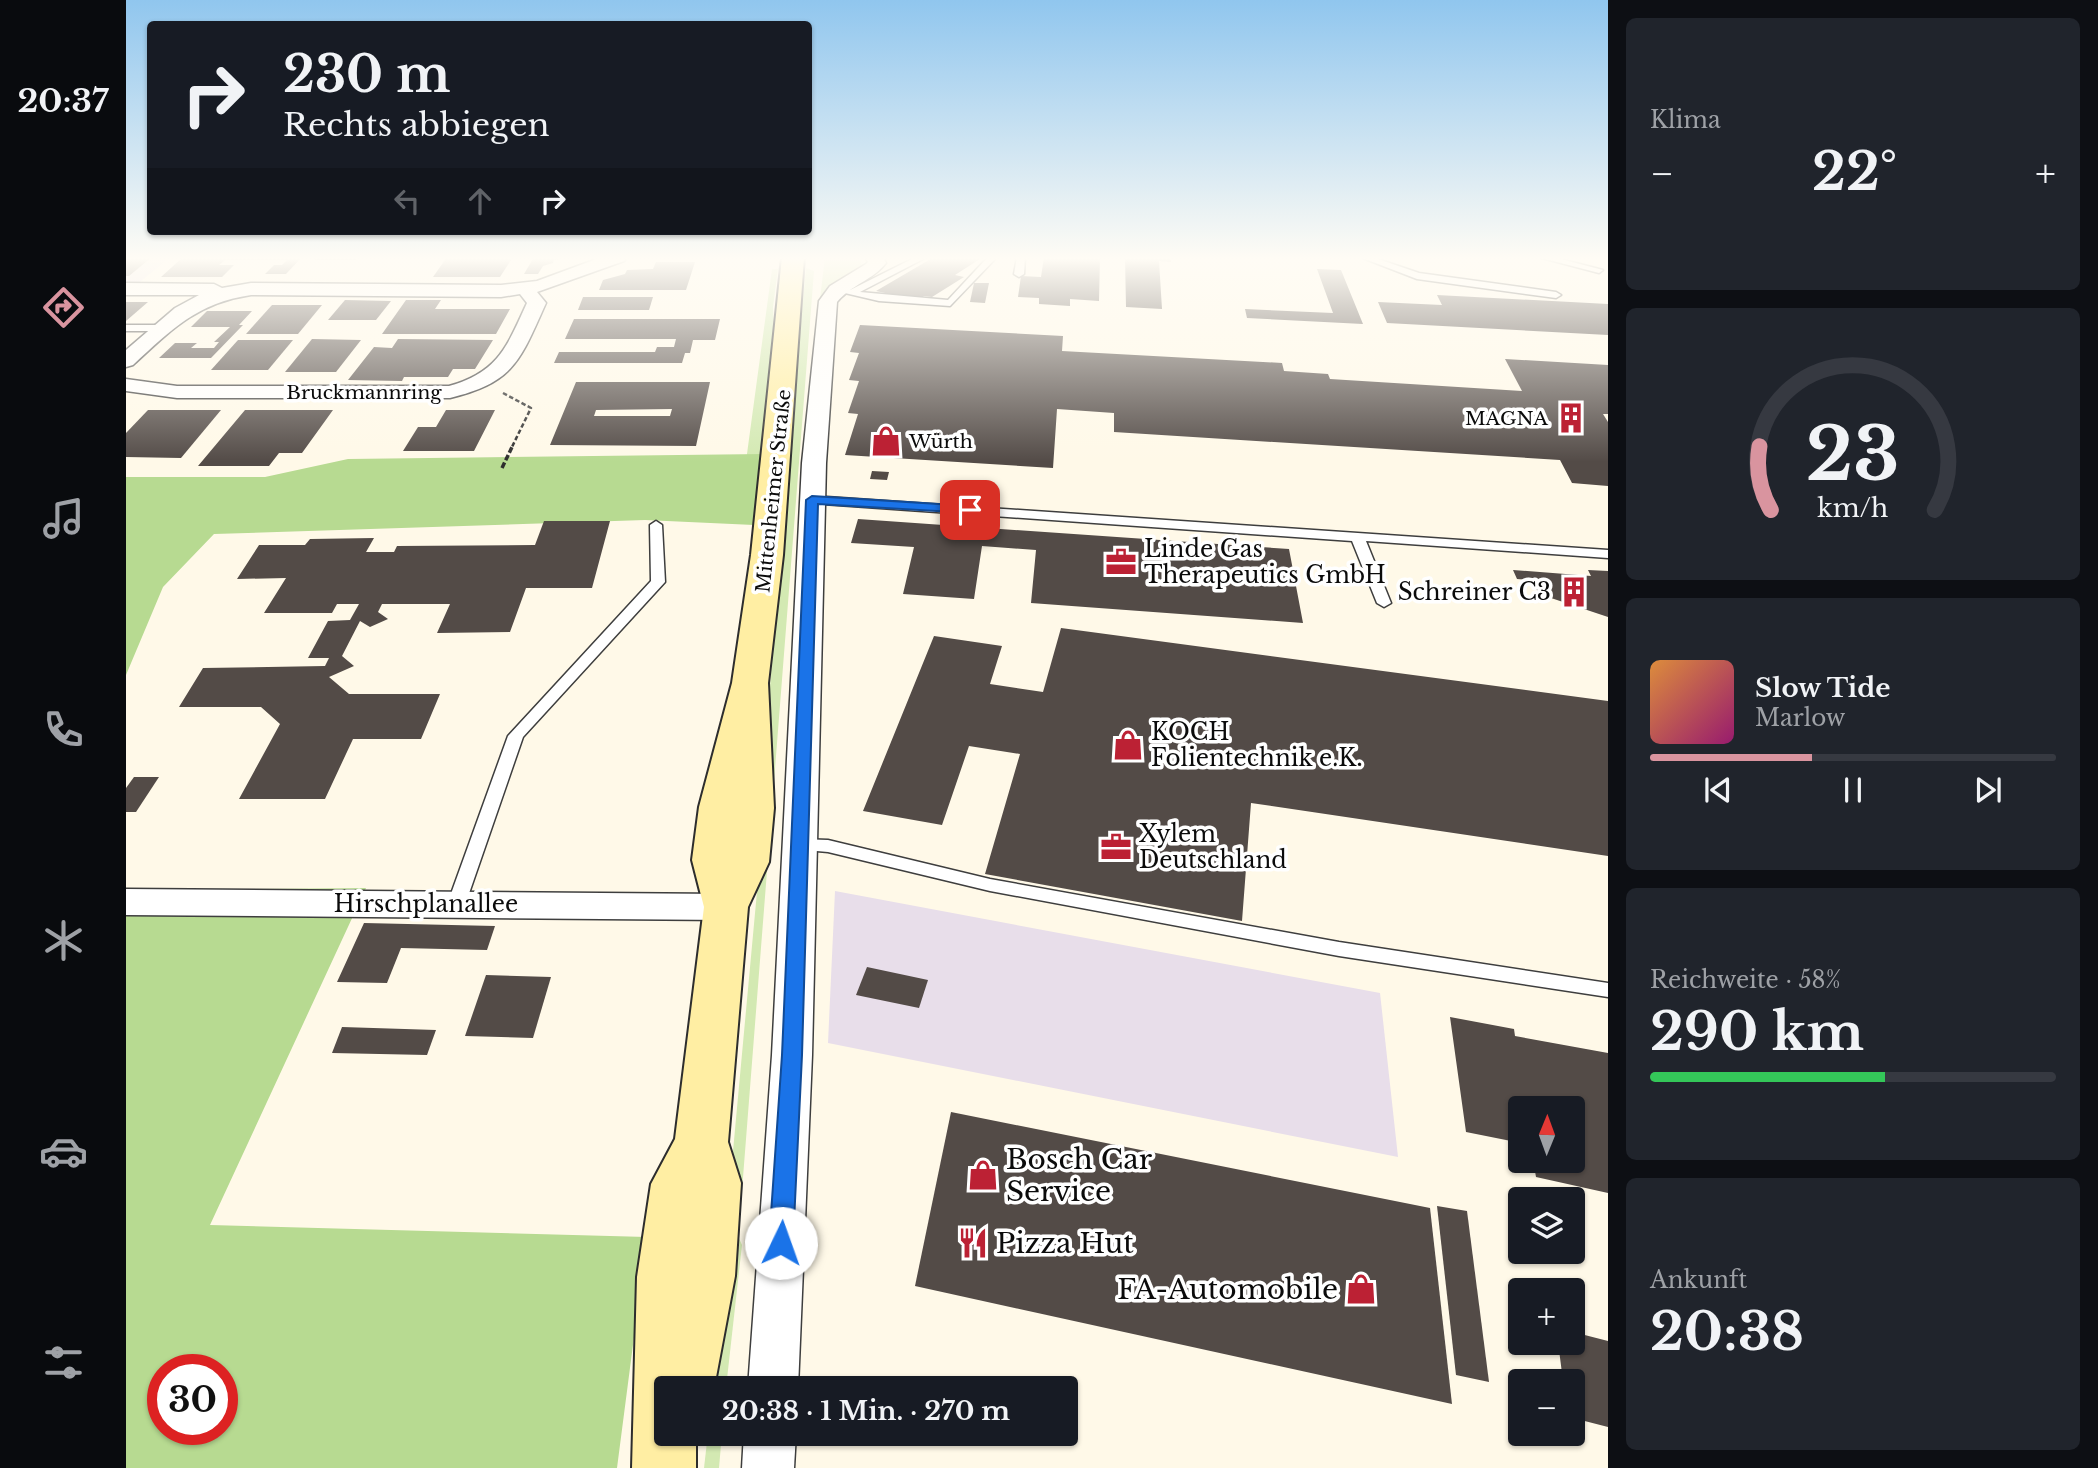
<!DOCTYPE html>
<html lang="de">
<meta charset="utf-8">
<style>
body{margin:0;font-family:"Libre Baskerville",serif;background:#20242c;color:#f1f3f6;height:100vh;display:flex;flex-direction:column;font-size:26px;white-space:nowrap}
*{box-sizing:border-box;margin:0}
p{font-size:23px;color:#9ea1a6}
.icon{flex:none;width:38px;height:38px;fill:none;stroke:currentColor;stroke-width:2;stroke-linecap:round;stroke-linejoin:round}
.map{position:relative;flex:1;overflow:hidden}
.side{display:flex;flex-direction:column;gap:18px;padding:18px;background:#0d0f14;width:490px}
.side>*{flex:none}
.hud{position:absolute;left:21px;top:21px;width:665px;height:214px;border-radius:7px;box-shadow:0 2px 5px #0004;background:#171b24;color:#f1f3f6;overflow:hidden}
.needle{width:46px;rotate:1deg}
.buttons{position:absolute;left:1382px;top:1096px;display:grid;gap:14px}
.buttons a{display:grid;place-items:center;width:77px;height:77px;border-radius:7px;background:#171b24;box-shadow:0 2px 5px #0004;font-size:35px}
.speed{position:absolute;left:21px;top:1354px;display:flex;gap:14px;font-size:35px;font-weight:700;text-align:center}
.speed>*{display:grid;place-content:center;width:91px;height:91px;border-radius:50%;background:#171b24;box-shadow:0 2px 5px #0004;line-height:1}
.speed .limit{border:10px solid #d22;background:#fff;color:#111}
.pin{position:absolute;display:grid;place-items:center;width:60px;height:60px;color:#fff;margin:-30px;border-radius:14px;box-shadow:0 4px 10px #0006}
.me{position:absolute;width:77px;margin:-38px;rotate:3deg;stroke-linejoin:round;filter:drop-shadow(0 0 5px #0008)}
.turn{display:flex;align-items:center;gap:24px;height:147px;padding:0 21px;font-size:32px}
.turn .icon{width:91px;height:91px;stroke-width:2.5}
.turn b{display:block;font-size:49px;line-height:60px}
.lanes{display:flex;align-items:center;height:66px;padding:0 21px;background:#0003;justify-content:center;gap:35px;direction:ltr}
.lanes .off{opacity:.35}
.big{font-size:52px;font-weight:700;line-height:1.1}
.side .widget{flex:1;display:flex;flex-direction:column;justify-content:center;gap:10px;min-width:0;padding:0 24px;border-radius:10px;background:#20242c}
.side .dial{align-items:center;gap:0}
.dial svg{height:182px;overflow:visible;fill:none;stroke:#363941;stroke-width:7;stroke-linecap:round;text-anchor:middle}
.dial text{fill:#f1f3f6;stroke:none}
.song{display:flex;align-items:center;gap:21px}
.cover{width:84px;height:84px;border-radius:10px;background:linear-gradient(135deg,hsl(30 70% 55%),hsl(320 70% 35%))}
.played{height:7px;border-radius:4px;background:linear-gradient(90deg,#d9949f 40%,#363941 40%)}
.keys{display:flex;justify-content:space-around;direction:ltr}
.heat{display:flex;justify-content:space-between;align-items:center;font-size:38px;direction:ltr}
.charge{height:10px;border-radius:5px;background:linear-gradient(90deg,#34c759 58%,#363941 0)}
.trip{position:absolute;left:528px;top:1376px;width:424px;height:70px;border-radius:7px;background:#171b24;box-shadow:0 2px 5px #0004;font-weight:700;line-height:70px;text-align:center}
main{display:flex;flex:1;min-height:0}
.tab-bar{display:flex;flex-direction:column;width:126px;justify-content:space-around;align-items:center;background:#090b0e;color:#9ea1a6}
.tab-bar .icon{width:49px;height:49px}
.tab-bar .active{color:#d9949f}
.tab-bar b{font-size:32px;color:#f1f3f6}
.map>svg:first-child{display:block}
.industrial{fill:#e8deea}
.green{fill:#d3e9b2}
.forest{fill:#b7da91;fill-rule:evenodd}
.building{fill:#534b47;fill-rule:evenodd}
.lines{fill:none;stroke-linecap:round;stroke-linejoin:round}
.lane-casing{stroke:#3e3e3e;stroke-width:3}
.street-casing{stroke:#3e3e3e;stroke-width:3}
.secondary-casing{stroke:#2d2d2d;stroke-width:4}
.path-far1{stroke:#2d2d2d;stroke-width:2.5;stroke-dasharray:4.5 2.5;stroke-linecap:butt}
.path{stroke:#2d2d2d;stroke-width:3.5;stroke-dasharray:6 2.5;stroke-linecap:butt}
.lane{fill:#fff;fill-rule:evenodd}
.street{fill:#fff;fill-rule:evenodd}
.secondary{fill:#ffeea3;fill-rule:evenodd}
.route{fill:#1a73e8;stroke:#114b97;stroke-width:2}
.labels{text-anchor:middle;stroke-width:7;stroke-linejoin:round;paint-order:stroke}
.far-street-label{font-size:19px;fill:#0b0b0b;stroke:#fff}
.far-poi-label{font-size:19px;fill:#0b0b0b;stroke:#fff;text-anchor:end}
.poi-label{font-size:23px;fill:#0b0b0b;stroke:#fff;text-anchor:start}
.street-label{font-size:23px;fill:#0b0b0b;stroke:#fff}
.near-poi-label{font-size:28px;fill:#0b0b0b;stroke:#fff;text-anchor:start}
</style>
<main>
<nav class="tab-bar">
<b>20:37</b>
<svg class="icon active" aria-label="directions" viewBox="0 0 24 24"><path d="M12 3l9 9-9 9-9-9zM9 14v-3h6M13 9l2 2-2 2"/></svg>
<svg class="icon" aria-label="music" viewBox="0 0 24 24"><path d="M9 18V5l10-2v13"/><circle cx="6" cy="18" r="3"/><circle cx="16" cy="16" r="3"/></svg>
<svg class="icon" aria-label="phone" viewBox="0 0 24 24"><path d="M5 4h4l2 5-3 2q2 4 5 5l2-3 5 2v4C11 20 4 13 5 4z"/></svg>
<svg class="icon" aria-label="climate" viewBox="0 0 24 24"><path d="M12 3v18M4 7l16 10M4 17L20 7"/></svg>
<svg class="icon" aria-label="car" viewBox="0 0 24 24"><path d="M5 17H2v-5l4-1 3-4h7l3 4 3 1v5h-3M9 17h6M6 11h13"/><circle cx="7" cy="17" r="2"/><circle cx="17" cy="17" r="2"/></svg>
<svg class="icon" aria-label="filters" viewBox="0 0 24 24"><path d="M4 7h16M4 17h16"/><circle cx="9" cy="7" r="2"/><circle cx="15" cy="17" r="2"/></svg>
</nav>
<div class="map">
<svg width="1482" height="1468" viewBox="0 0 1482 1468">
<rect width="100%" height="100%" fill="#fff9e8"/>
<g class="industrial">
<polygon points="0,257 44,257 14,282 0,282"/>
<polygon points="709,891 1254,993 1272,1157 702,1043"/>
</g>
<g class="green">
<path d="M699,257H731L736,263C729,278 705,284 694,299Z"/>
<polygon points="680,268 688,271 615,1203 614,1210 601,1216 638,816 647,625"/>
<polygon points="646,269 652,269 647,307 649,355 639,473 618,476"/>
<polygon points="612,1236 616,1245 600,1388 586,1388"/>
<polygon points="582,1433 596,1433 593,1468 578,1468"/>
</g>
<g class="forest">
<polygon points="645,454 628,525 519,520 88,534 37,587 0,675 0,477 139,477 222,459"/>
<path d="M240,888L84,1225L521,1237L491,1468H0V890ZM37,1370H96V1430H37Z"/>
</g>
<g class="building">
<polygon points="0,257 26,257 3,276 0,276"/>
<polygon points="57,257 176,257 160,274 139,274 148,265 156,265 161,260 99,260 93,265 108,265 96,277 35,277"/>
<polygon points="192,257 232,257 230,260 189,260"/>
<polygon points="321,257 387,257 374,277 307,277"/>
<polygon points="408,257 441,257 441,258 428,260 427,263 417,266 412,274 398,274"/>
<polygon points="808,257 857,257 829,275 838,277 806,297 798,296 791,300 750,291"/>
<polygon points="918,257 974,257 973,301 944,299 944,306 913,304 913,298 892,297 895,276 915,277"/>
<polygon points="999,257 1044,257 1045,262 1033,261 1036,309 1000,307"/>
<polygon points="530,262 569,262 560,290 473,290 477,280 499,274 501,270 527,269"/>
<polygon points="1191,269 1215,270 1237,324 1121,318 1119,309 1207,313"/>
<polygon points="848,283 863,283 859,303 844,302"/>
<polygon points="1311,295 1482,304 1482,335 1261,323 1252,302 1316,305"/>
<polygon points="457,297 527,297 523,310 452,310"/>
<polygon points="219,300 265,301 250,320 202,320"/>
<polygon points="280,300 315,300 309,309 384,309 370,334 256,334"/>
<polygon points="0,302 22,302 0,321"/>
<polygon points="146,305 196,305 172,334 120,334"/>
<polygon points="81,311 126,311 113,325 117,325 85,358 33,358 49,343 71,343 65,348 88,348 93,342 88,342 104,327 65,327"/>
<polygon points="448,319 594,319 589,340 567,340 564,353 559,353 556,363 428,363 433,352 529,352 531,347 548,347 550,339 439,339"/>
<polygon points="734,325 937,336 936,351 1156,363 1158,371 1202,374 1204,379 1396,391 1379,359 1482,365 1482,414 1477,414 1482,422 1482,486 1446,483 1434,460 988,432 988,413 931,409 927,468 719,455 732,414 722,413 733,381 723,380 733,353 724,352"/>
<polygon points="186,339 235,340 210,372 159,372"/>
<polygon points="272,339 367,340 349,369 327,369 322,377 278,377 276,381 222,380 248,347 266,348"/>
<polygon points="112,340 167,340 142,370 85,370"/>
<path d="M450,382H584L570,446L424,445ZM546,409L544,416H468L470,410Z"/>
<polygon points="22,410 95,410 55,458 0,457 0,433"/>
<polygon points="119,410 207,410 176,453 153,453 143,466 72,466"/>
<polygon points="320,410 369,410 348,451 277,451 292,427 310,427"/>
<polygon points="746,471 763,472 761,480 744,479"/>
<polygon points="732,519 1163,549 1177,623 905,603 910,550 856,546 848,599 777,594 788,547 725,543"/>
<polygon points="418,521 484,521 466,588 400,588 384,632 311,633 324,604 256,604 252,612 262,619 244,627 234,621 216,656 228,666 203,677 223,694 314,694 295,739 227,739 199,799 113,799 154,724 135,707 53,707 77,668 199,666 203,658 182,658 202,621 224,620 233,604 211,604 206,613 138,613 160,578 111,579 133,545 179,545 184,539 248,538 240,552 268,552 271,546 409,545"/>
<polygon points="1387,570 1465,576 1462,570 1482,571 1482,617 1419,596 1408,588 1405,580 1391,579"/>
<polygon points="935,628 1482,701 1482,856 1125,803 1116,921 859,874 894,754 843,746 816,825 737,811 808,636 876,646 864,684 917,692"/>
<polygon points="8,777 33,777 10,812 0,812 0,788"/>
<polygon points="238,923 369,926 361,950 275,948 261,983 211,982"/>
<polygon points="741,967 802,980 793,1008 730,995"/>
<polygon points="360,975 425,977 407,1038 339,1036"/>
<polygon points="1324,1017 1388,1029 1389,1036 1482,1053 1482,1193 1410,1177 1407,1160 1447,1160 1447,1108 1395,1108 1395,1143 1340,1132"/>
<polygon points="216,1027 310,1030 301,1055 206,1053"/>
<polygon points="825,1112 1304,1208 1326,1404 789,1286"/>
<polygon points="1311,1206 1341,1211 1363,1382 1330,1375"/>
<polygon points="1447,1332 1482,1341 1482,1427 1447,1418 1447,1381 1437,1381 1432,1342 1447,1342"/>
</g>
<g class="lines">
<g class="lane-casing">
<g id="lane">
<polygon points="790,257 801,257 734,292 822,300 862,257 871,257 824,306 753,301 706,290 711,287 724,290"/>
<polygon points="891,257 899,257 898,274 893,277 888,274"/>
<polygon points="1234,257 1246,257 1293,273 1430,292 1435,295 1430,298 1291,279"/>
<polygon points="1412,257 1427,257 1477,270 1473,273"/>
<polygon points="0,325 36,325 41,328 36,331 0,331"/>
<polygon points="686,496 1482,550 1482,558 1240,541 1265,603 1258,607 1251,603 1226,541 682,503 680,500"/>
<polygon points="530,521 536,525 539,582 397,737 339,905 336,910 324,910 321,905 382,736 525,581 524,525"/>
<polygon points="674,839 702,840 864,879 1213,942 1482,983 1482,997 1213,956 864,891 702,852 668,849 665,845 668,841"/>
</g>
</g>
<g class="street-casing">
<g id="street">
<path d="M476,257H501L498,261L411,292L420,303C394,360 389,382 324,398H51L0,391V379L51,386H323C373,372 381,346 401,303L394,294L375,297L125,295C71,303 46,329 7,365L0,367V350L49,308L73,295H0V283L88,284L96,288L125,283L375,285L411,281Z"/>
<path d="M739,257H757L760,263C747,280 725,285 711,302L700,463L686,1055L672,1388H622L646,1055L676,463L693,301L704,286L740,264L742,262Z"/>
<polygon points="0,889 600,894 613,898 618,907 613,916 600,920 0,915"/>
<polygon points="618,1433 670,1433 668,1468 616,1468"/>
</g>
</g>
<g class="secondary-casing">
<polygon id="secondary" points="656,257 678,257 657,555 642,683 648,808 643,862 622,907 602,1142 615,1183 609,1276 588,1388 541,1388 541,1433 570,1433 570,1468 506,1468 511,1277 525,1184 549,1139 578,907 566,860 573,807 606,683 625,555"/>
</g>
<polyline class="path-far1" points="377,393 405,408 385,449"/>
<polyline class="path" points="376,468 386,447"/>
<use href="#lane" class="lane"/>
<use href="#street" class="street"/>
<use href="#secondary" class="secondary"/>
</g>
<linearGradient id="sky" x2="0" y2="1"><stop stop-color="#90c6ee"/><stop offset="0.56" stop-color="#fffcf5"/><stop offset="1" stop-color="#fffcf5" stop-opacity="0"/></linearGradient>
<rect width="1482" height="462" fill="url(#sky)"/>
<polygon class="route" points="686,496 844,506 850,510 844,513 692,504 676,1055 667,1243 663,1251 655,1254 647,1251 643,1243 656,1055 680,500"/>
<defs>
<g id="building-bare" transform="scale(2.415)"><path d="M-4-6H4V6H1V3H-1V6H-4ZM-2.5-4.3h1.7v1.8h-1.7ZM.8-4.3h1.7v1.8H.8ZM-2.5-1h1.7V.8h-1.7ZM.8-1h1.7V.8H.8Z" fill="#bc2134" stroke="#fff" stroke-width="2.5" paint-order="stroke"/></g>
<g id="shop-bare" transform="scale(2.415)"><path d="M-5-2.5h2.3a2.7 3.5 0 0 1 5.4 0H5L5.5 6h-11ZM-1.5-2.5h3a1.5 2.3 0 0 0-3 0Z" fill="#bc2134" stroke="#fff" stroke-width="2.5" paint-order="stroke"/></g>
<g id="office-bare" transform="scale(2.415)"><path d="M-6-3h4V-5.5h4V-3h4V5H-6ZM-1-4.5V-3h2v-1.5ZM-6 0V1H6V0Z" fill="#bc2134" stroke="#fff" stroke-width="2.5" paint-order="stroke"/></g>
<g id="restaurant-bare" transform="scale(2.415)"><path d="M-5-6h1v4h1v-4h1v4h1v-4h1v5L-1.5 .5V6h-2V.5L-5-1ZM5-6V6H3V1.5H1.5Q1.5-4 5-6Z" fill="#bc2134" stroke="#fff" stroke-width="2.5" paint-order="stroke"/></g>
</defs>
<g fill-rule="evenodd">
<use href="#building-bare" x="1445" y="418"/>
<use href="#shop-bare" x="760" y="441"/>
<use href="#office-bare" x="995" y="562"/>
<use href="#building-bare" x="1448" y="592"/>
<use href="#shop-bare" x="1002" y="745"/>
<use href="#office-bare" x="990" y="847"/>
<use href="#shop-bare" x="857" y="1175"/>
<use href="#restaurant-bare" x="847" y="1243"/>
<use href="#shop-bare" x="1235" y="1289"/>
</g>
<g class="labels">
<g class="far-street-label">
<text x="238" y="399">Bruckmannring</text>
<text transform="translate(647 491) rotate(-84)" y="7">Mittenheimer Straße</text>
</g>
<g class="far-poi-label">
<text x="1422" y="425">MAGNA</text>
<text x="783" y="448" text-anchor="start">Würth</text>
</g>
<g class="poi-label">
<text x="1018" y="557">Linde Gas<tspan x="1018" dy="26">Therapeutics GmbH</tspan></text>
<text x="1425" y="600" text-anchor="end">Schreiner C3</text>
<text x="1025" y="740">KOCH<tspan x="1025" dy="26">Folientechnik e.K.</tspan></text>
<text x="1013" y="842">Xylem<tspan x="1013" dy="26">Deutschland</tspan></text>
</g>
<g class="street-label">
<text x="300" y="912">Hirschplanallee</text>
</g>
<g class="near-poi-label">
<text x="880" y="1169">Bosch Car<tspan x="880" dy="32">Service</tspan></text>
<text x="870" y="1253">Pizza Hut</text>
<text x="1212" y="1299" text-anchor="end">FA-Automobile</text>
</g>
</g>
</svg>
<div class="buttons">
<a><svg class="needle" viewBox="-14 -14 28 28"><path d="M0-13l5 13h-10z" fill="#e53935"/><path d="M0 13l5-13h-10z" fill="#9ea1a6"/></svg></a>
<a><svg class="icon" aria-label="layers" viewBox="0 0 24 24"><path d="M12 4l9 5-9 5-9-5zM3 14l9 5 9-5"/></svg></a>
<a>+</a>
<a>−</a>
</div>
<div class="speed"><div class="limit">30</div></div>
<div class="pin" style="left:844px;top:510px;background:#d93025"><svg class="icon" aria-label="arrive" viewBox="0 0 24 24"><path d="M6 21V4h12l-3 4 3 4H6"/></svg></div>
<svg class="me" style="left:655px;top:1243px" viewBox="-20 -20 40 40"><circle r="19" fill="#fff"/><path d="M0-13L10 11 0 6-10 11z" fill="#1a73e8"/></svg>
<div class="trip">20:38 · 1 Min. · 270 m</div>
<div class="hud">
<div class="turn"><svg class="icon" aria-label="right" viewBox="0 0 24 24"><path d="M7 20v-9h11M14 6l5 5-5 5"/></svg><div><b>230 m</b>Rechts abbiegen</div></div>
<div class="lanes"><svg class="icon off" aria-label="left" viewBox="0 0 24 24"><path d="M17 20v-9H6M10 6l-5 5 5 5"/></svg><svg class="icon off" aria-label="ahead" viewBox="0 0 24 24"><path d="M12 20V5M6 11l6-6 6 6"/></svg><svg class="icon" aria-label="right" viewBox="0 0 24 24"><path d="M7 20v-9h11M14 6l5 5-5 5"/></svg></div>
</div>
</div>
<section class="side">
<div class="widget"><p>Klima</p>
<div class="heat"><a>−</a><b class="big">22°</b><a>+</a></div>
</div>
<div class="widget dial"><svg viewBox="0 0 100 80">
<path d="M14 69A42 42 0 1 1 86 69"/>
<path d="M14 69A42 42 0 0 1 9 41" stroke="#d9949f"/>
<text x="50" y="56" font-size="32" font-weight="700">23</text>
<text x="50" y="72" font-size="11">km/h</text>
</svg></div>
<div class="widget">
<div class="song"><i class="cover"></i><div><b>Slow Tide</b><p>Marlow</p></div></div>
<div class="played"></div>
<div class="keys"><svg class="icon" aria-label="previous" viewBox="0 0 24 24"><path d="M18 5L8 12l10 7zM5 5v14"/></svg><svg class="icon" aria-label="pause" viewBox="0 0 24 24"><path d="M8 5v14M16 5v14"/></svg><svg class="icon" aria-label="next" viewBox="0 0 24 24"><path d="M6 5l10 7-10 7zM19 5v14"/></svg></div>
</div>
<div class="widget"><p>Reichweite · 58%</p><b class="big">290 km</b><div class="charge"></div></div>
<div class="widget"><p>Ankunft</p><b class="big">20:38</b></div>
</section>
</main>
